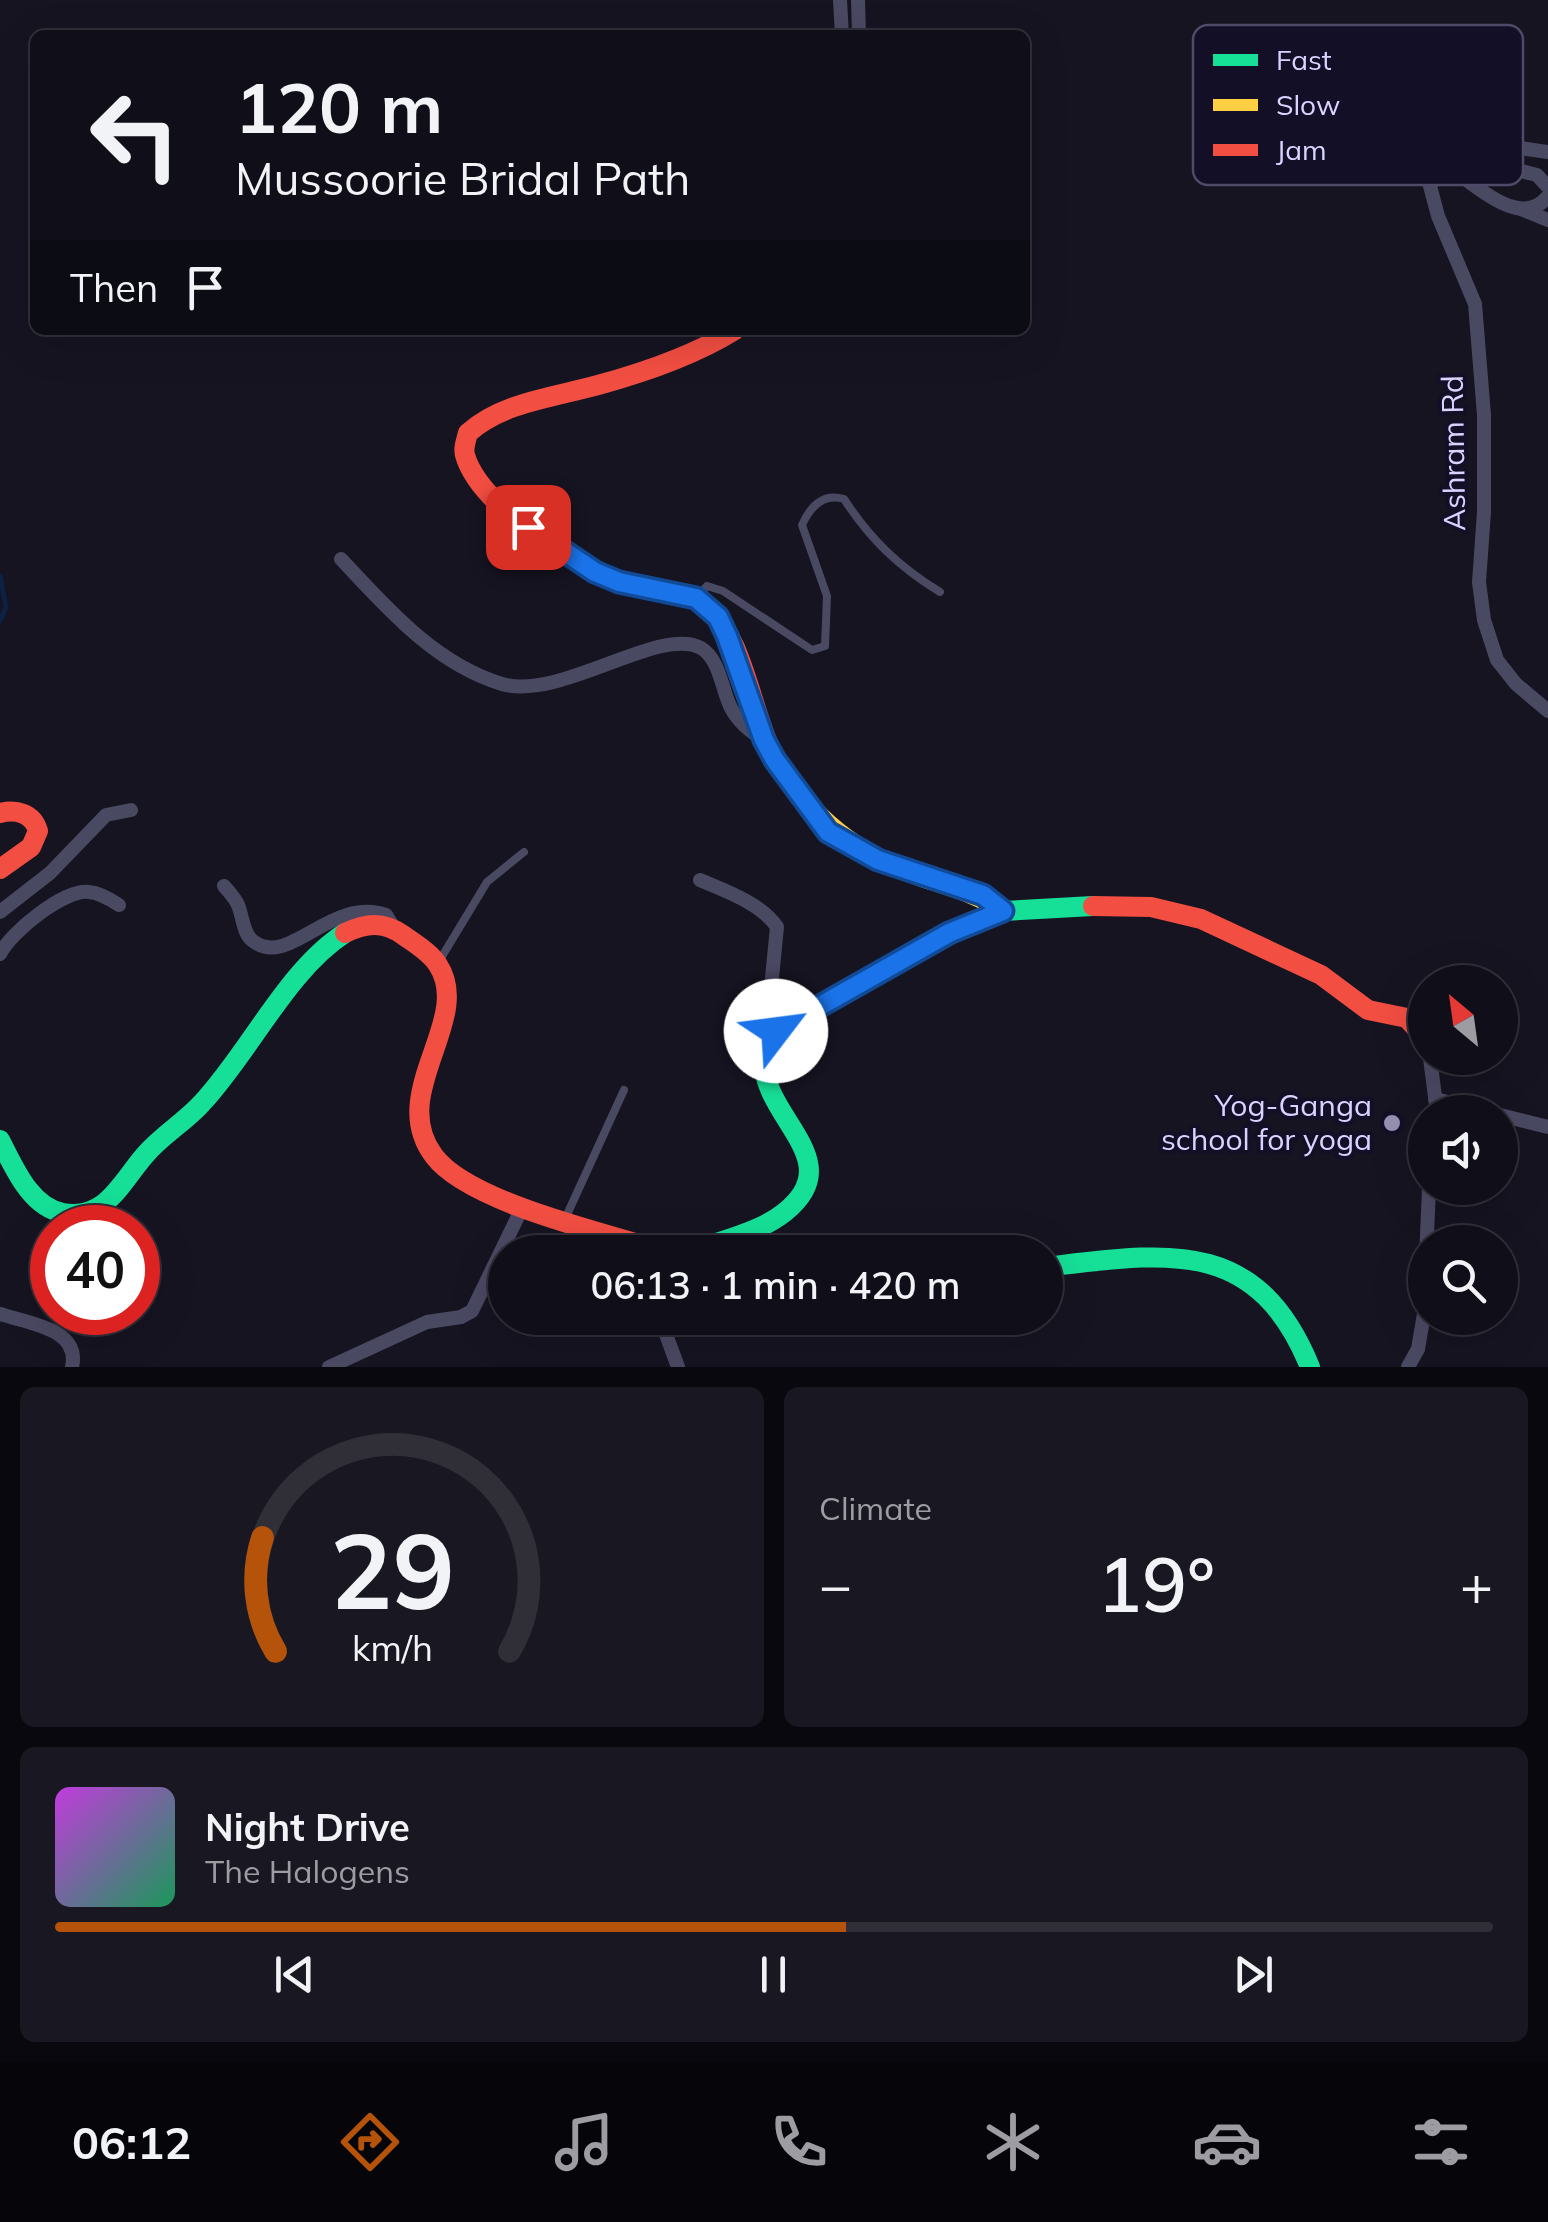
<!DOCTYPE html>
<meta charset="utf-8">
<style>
body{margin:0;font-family:Mulish,sans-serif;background:#191822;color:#f1f3f6;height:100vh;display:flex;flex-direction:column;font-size:38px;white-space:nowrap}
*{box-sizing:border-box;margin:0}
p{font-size:32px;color:#9c9ca2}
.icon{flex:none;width:55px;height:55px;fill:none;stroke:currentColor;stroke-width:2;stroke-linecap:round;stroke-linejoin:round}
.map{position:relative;height:1367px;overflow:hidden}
.panel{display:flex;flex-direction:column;gap:20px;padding:20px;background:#09080e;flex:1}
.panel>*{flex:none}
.hud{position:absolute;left:30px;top:30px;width:1000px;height:305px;border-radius:15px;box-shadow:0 10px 40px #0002,0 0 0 2px #302f38;background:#100f19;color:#f1f3f6;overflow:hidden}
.needle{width:65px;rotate:331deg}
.buttons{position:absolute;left:1408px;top:965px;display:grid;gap:20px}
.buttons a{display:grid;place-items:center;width:110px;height:110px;border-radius:50%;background:#100f19;box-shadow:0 10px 40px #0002,0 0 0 2px #302f38;font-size:50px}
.speed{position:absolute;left:30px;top:1205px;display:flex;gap:20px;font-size:50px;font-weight:700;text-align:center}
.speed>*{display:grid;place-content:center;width:130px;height:130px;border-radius:50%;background:#100f19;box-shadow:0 10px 40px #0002,0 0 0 2px #302f38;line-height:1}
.speed .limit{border:15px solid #d22;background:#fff;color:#111}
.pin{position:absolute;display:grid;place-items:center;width:85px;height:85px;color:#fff;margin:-42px;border-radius:20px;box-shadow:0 5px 15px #0006}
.me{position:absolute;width:110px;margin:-55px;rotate:60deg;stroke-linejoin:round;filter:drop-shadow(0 0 8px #0008)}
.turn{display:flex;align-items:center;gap:35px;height:210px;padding:0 40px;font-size:45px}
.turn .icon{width:130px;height:130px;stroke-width:2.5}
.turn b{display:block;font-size:70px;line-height:85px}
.then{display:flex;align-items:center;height:95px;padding:0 40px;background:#0003;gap:20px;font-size:38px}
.big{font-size:75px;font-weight:600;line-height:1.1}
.panel .widget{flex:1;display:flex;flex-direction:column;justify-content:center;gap:15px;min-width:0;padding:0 35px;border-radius:15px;background:#191822}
.panel .dial{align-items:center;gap:0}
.dial svg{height:260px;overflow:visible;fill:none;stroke:#302f38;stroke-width:7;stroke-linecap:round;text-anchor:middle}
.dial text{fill:#f1f3f6;stroke:none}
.song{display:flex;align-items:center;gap:30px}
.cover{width:120px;height:120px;border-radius:15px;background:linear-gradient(135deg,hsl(290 70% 55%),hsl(150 70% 35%))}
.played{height:10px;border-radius:5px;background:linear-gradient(90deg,#b45309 55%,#302f38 55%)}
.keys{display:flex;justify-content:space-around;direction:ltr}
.heat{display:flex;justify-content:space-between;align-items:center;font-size:55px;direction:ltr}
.panel .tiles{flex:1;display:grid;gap:20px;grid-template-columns:1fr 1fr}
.widget:last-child{grid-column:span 2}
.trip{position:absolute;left:488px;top:1235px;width:575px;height:100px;border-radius:50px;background:#100f19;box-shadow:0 10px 40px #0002,0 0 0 2px #302f38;font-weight:600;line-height:100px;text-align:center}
.menu{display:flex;height:160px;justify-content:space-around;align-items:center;background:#06060a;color:#9c9ca2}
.menu .icon{width:70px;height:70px}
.menu .current{color:#b45309}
.menu b{font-size:45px;color:#f1f3f6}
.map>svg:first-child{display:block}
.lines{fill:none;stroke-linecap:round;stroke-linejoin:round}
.stream{stroke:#0d2144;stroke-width:5}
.lane{stroke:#4a4962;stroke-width:8}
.street{stroke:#4a4962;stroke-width:14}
.fast{stroke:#16e098;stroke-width:20}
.slow{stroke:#ffcf43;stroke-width:20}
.jam{stroke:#f24e42;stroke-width:20}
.route-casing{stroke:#114b97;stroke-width:25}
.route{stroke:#1a73e8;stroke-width:18}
.poi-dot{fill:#9591b1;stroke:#130f26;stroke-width:4}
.labels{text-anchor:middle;stroke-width:8;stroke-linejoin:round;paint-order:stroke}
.street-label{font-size:30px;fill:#d9d4ff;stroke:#130f26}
.poi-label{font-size:30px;fill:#d9d4ff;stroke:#130f26;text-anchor:end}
.key{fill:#130f26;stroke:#4e4a67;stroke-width:2.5}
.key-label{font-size:28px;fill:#d9d4ff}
</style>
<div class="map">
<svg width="1548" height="1367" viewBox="0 0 1548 1367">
<rect width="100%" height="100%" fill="#161421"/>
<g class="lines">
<polyline class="stream" points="0,576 6,607 0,621"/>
<g class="lane">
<path d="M696,598L707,586L723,591L812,650L825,646L827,596L802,525C810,507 823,493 844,499C870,539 899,567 940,592"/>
<polyline points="438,963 487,882 524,852"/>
<polyline points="565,1219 624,1090"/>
</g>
<g class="street">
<polyline points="840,0 842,35"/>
<polyline points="858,0 859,35"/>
<polyline points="1548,152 1513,147 1501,153 1505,167 1537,175 1548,187"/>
<path d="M1548,196C1523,229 1480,189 1457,173C1445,171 1435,176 1430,186L1438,216L1475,304L1484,415V512L1479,582L1484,620L1497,660L1516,684L1548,711"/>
<polyline points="1521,209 1548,220"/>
<path d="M341,559C387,608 435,664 502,684C561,701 660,625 701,648C720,659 722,691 731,708C739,723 750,731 764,740"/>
<path d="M700,880C725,891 761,903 777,927L770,998L776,1031"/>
<path d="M224,886C229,892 235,898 238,905C243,917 243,934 253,941C289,969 330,896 386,915L394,928"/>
<polyline points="0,912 50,873 106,815 131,810"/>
<path d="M0,954C11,932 64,889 89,892C100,893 110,899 119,905"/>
<polyline points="1430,1058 1437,1112"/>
<polyline points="1435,1099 1490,1112"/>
<polyline points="1500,1115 1548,1127"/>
<polyline points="1425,1283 1429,1188"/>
<path d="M0,1314C27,1323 81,1328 72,1367"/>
<polyline points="660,1318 678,1367"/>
<polyline points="329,1367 427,1322 461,1317 472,1311 523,1206"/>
<polyline points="1408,1367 1418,1349 1425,1308"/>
</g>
<g class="fast">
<path d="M0,1140C14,1167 30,1207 63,1213C106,1221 122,1181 145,1155C162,1135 185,1122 202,1103C249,1053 288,969 345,933"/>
<path d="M691,1252C721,1240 759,1233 785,1212C850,1160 762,1118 764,1060C765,1050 771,1040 776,1031L949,933L1003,911L1093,906"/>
<path d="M1045,1267C1165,1253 1256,1235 1310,1367"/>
</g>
<path class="slow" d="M784,774C821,827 864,857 925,878C952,887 979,894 1003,911"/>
<g class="jam">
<path d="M735,330C693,356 646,372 598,385C555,397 503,402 468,433C466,441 463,448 465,455C478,503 570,563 615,581C645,592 683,584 709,608C748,644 752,727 784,774"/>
<path d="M0,813C16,809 33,813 38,831L31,847L0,869"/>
<polyline points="1093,906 1151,907 1201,919 1321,975 1368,1010 1407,1018 1425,1038"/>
<path d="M345,933C366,923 383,921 403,935C414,943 430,952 438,965C474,1020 386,1093 434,1156C469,1203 609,1234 666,1252"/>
</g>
</g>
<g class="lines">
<g class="route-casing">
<polyline id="route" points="528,527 595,572 619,582 696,598 718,617 727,636 764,740 775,760 828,832 878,860 983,895 1003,911 949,933 776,1031"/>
</g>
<use href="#route" class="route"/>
</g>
<circle class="poi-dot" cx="1392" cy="1123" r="10"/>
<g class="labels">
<g class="street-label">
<text transform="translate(1454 453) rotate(-91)" y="10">Ashram Rd</text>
</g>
<g class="poi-label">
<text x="1372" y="1116">Yog-Ganga<tspan x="1372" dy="34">school for yoga</tspan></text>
</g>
</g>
<rect x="1193" y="25" width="330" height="160" rx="15" class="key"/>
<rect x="1213" y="54" width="45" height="12" fill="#16e098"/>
<rect x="1213" y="99" width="45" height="12" fill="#ffcf43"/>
<rect x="1213" y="144" width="45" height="12" fill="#f24e42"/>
<g class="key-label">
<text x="1276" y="70">Fast</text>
<text x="1276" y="115">Slow</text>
<text x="1276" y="160">Jam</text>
</g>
</svg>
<div class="buttons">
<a><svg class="needle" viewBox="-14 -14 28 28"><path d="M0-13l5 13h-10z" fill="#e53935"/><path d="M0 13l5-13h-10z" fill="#9c9ca2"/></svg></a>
<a><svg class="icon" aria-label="sound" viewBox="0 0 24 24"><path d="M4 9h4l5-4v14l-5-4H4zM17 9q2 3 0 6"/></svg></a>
<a><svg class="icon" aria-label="search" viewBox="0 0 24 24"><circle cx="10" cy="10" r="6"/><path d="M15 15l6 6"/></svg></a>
</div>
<div class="speed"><div class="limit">40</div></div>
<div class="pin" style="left:528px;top:527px;background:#d93025"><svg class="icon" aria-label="arrive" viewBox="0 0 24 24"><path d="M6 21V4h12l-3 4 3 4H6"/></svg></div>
<svg class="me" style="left:776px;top:1031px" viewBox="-20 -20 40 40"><circle r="19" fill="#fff"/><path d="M0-13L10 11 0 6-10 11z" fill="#1a73e8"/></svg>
<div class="trip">06:13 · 1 min · 420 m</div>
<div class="hud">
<div class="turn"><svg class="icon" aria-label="left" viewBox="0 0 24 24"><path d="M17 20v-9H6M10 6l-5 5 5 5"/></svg><div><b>120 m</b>Mussoorie Bridal Path</div></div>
<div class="then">Then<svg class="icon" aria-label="arrive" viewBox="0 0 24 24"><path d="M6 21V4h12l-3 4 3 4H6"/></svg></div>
</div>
</div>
<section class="panel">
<div class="tiles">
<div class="widget dial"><svg viewBox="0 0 100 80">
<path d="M14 69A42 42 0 1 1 86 69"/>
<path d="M14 69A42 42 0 0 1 10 34" stroke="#b45309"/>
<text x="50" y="56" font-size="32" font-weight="700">29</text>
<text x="50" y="72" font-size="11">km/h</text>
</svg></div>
<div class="widget"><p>Climate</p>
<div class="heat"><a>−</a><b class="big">19°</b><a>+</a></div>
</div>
<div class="widget">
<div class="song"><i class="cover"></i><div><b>Night Drive</b><p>The Halogens</p></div></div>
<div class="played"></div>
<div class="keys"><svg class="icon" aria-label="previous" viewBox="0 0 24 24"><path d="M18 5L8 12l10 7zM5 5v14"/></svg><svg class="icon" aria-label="pause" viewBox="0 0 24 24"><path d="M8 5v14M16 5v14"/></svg><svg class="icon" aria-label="next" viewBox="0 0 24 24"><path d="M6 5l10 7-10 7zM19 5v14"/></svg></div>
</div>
</div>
</section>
<nav class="menu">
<b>06:12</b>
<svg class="icon current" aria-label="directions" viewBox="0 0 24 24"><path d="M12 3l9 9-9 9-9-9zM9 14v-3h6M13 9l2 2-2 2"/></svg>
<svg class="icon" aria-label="music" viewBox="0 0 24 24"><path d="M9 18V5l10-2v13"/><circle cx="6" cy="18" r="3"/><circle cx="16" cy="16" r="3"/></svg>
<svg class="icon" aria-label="phone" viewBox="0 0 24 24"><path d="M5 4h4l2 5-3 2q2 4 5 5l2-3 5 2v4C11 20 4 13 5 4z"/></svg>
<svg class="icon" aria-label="climate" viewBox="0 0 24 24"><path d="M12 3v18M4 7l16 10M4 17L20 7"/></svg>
<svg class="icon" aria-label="car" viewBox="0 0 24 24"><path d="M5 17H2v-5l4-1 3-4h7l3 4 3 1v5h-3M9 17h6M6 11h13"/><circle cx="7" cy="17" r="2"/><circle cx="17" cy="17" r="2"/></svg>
<svg class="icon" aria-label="filters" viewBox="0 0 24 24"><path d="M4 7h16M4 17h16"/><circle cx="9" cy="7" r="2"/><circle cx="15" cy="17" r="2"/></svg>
</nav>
